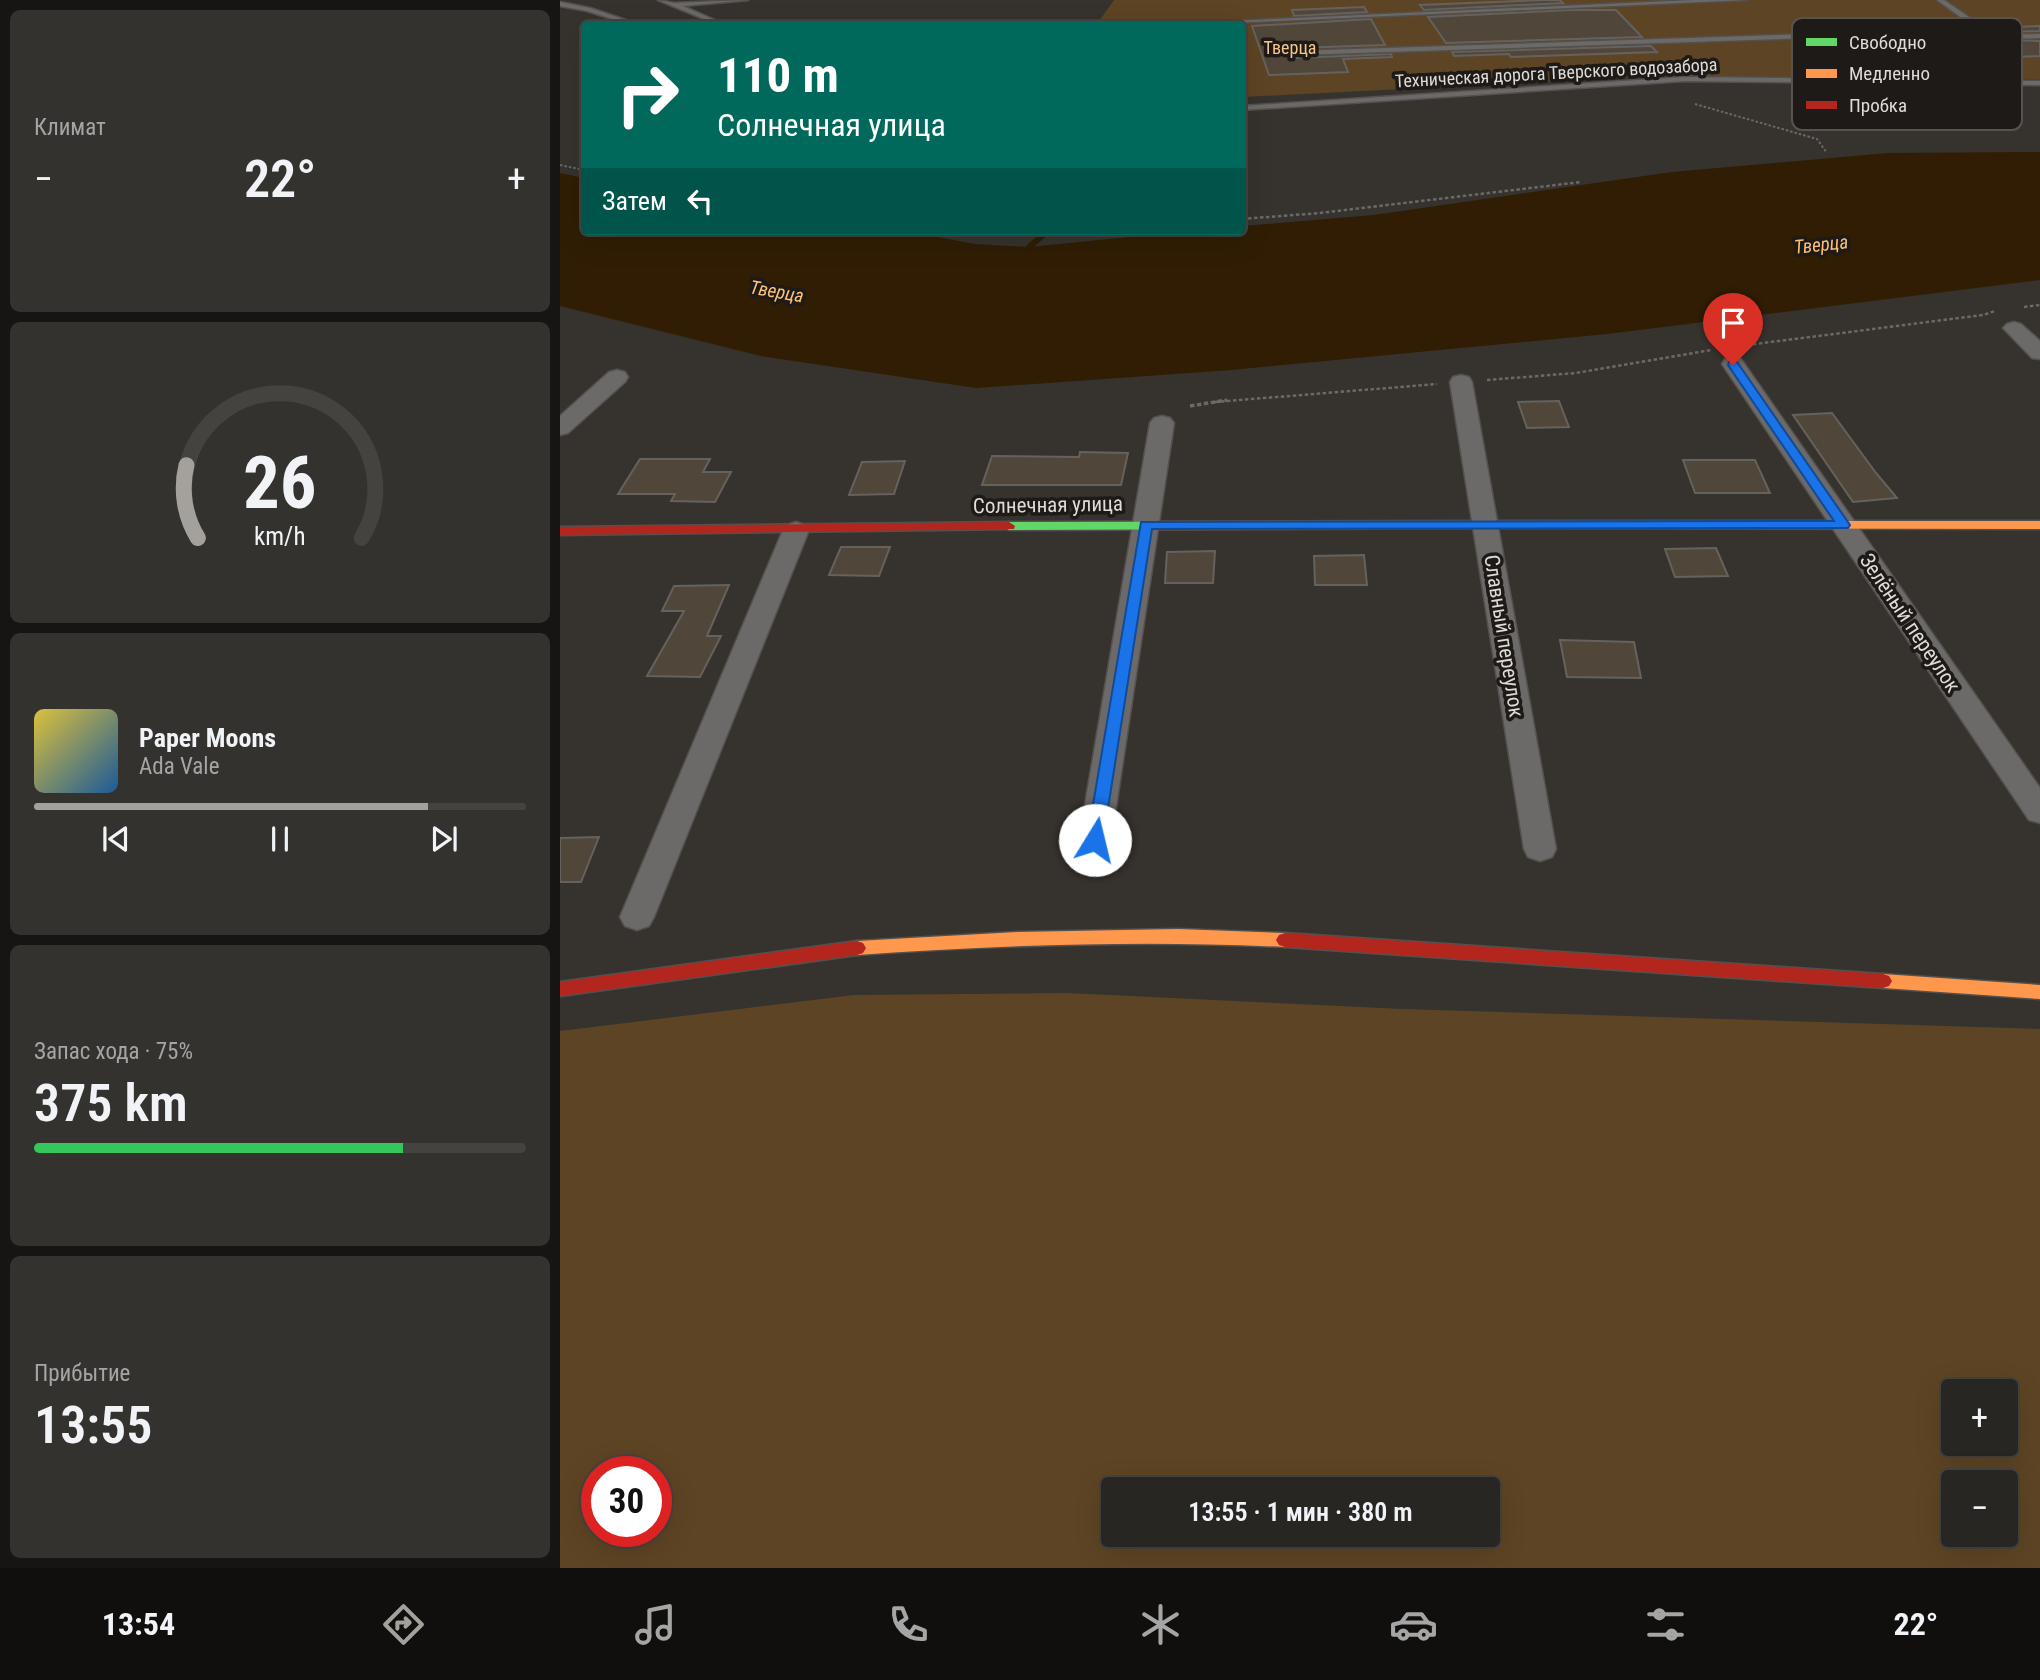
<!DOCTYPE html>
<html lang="ru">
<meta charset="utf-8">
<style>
body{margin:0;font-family:"Roboto Condensed",sans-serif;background:#34322f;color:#f1f3f6;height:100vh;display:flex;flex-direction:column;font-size:26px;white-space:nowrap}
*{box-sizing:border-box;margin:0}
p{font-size:23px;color:#a5a5a5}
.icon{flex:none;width:38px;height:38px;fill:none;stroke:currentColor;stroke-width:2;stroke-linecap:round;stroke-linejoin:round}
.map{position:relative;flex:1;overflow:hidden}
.details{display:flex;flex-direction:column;gap:10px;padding:10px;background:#161513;width:560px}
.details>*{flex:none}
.banner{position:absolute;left:21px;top:21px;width:665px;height:214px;border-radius:7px;box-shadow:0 7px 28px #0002,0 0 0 2px #444340;background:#00695c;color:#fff;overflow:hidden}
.tools{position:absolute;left:1381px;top:1379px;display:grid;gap:14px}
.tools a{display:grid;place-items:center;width:77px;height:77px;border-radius:7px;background:#282622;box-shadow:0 7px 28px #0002,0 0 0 2px #444340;font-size:35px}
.speed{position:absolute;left:21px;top:1456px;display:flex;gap:14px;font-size:35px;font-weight:700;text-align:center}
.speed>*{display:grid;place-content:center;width:91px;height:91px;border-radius:50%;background:#282622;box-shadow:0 7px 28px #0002,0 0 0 2px #444340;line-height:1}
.speed .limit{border:10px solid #d22;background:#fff;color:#111}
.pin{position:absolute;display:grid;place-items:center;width:60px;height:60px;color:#fff;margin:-72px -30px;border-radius:50% 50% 50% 0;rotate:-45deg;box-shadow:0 0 7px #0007}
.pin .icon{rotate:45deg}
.me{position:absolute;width:77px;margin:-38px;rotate:9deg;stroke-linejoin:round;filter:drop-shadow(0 0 5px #0008)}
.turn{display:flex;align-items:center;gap:24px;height:147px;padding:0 21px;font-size:32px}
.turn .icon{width:91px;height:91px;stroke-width:2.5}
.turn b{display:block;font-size:49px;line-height:60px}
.then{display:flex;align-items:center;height:66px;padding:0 21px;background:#0003;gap:14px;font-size:26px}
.big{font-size:52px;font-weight:600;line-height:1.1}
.details .card{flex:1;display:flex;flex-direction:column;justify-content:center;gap:10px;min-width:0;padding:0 24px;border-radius:10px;background:#34322f}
.details .dial{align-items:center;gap:0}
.dial svg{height:182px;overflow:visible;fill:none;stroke:#444340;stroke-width:7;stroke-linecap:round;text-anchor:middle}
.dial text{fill:#f1f3f6;stroke:none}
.song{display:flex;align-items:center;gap:21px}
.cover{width:84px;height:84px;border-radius:10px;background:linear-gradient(135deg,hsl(50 70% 55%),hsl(210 70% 35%))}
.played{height:7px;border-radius:4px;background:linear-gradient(90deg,#a4a09b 80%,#444340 80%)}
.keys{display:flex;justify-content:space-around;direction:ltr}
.heat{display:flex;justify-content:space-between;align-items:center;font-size:38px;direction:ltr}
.charge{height:10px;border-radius:5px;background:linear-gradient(90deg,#34c759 75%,#444340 0)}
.trip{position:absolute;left:541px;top:1477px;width:399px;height:70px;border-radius:7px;background:#282622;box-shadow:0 7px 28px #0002,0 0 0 2px #444340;font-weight:600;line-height:70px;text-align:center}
.tab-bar{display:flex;height:112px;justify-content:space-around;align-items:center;background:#100f0e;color:#a5a5a5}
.tab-bar .icon{width:49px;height:49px}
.tab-bar .selected{color:#a4a09b}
.tab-bar b{font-size:32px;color:#f1f3f6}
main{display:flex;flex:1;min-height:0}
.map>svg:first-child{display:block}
.green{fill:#5d4424;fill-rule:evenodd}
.water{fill:#301d04}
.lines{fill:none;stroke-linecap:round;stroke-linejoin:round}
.stream{stroke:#301d04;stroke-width:6}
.building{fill:#50473a;stroke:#65625e;stroke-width:2}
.lane-casing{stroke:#54504d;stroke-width:3}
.street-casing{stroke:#54504d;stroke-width:3}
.fast-casing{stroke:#54504d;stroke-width:3}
.slow-casing{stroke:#54504d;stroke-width:3}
.jam-casing{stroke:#54504d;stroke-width:3}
.path-far2{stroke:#6b6966;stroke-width:2;stroke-dasharray:2.5 2;stroke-linecap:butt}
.path-far1{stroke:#6b6966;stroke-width:2.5;stroke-dasharray:3.5 2.5;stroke-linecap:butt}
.path{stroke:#6b6966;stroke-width:3.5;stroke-dasharray:4.5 2.5;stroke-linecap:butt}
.lane{fill:#6c6a68;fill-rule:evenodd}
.street{fill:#6c6a68;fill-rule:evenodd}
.fast{fill:#63d668;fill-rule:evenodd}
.slow{fill:#ff974d;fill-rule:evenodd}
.jam{fill:#b3261e;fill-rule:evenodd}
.route{fill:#1a73e8;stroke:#114b97;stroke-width:2}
.labels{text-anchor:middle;stroke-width:7;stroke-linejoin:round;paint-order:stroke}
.far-park-label{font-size:18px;fill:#f7c68b;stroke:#1d1a17}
.far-street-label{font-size:18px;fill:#dfdbd6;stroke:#1d1a17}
.far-water-label{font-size:19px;font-style:italic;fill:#ffc275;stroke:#1d1a17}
.street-label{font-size:21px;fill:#dfdbd6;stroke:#1d1a17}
.key{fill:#1d1a17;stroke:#575450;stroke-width:2}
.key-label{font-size:19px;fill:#dfdbd6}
</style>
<main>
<section class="details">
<div class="card"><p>Климат</p>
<div class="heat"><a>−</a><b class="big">22°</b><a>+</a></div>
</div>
<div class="card dial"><svg viewBox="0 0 100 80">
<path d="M14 69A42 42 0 1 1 86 69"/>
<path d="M14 69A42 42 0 0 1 9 37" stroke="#a4a09b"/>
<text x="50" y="56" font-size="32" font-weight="700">26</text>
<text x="50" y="72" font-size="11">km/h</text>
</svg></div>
<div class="card">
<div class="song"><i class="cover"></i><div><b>Paper Moons</b><p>Ada Vale</p></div></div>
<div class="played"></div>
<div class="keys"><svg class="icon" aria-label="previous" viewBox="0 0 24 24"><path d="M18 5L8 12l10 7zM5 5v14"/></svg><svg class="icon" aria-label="pause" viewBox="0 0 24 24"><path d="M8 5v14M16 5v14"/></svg><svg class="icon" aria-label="next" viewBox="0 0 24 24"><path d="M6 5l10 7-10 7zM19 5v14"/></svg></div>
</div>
<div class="card"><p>Запас хода · 75%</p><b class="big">375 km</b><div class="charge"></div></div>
<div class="card"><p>Прибытие</p><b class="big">13:55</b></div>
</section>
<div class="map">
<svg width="1480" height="1568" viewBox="0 0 1480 1568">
<rect width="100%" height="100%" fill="#36322e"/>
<g class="green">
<polygon points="554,0 1480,0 1480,79 1098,76 683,97 682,24 537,24"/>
<path d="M508,993L843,1009L1480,1029V1568H0V1031L294,995ZM1393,1391H1446V1444H1393ZM37,1472H96V1531H37ZM1393,1482H1446V1535H1393ZM553,1489H928V1535H553Z"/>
</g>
<polygon class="water" points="1480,152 1480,280 1047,334 671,370 416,388 201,356 0,306 0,173 24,178 24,231 347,231 414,244 469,247 631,231 682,231 683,226 814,215 1112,172 1328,153"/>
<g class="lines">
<polyline class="stream" points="467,259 469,247 488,231"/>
</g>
<g class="building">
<polygon points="984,0 1000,0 1003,3 864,10 860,5"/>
<polygon points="804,7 807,12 734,16 732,10"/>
<polygon points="1009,10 1056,10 1082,37 886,43 868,17"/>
<polygon points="811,19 825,45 735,48 729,52 735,58 831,54 832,57 783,59 788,72 709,75 692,26"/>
<polygon points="1480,26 1480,31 1442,32 1430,28"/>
<polygon points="1432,39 1480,41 1480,56 1454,57"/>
<polygon points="1091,46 1097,52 951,57 949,54 894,56 892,52"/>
<polygon points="999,401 1009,427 967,428 958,402"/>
<polygon points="1272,413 1316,473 1337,498 1293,502 1233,415"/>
<polygon points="520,452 568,453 561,485 422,485 432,456 519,457"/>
<polygon points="80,459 150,459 143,472 171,472 155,502 111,501 115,494 58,494"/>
<polygon points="1123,460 1195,460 1210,493 1135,493"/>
<polygon points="345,461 334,494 289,495 302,462"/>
<polygon points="281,547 330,547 319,576 269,575"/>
<polygon points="1156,548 1168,576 1115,577 1105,549"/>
<polygon points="655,551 653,583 605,583 607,552"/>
<polygon points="804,555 807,585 755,585 754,556"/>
<polygon points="169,585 147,636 161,636 140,677 87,676 124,611 102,611 114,586"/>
<polygon points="1000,640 1074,642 1081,678 1007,677"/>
<polygon points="39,837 21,882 0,882 0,838"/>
</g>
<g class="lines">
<g class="lane-casing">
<g id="lane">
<polygon points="98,0 114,3 188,0 123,6 164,24 156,24"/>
<polygon points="1134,0 1186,0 647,24 605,24"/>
<polygon points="1377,0 1384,0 1431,32 1442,35 1480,34 1480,38 1442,39 1429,36 1251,38 735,55 731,53 735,51 1251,34 1421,32"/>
<polygon points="0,2 30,8 78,24 68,24 27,11 0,6"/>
<polygon points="1125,77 1480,81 1480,85 1125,81 682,110 682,106"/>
</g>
</g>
<g class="street-casing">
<g id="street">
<polygon points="1454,322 1461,324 1480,341 1480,359 1472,358 1443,328 1447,324"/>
<polygon points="1173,357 1181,359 1480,788 1480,823 1469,820 1162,364 1165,359"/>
<polygon points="57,370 65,372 68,377 65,382 8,433 0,435 0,416 49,372"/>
<polygon points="901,375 909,377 912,382 996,849 992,857 980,861 968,857 964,849 890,382 893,377"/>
<polygon points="602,416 610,418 614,423 551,840 547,848 535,852 523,848 519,840 590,423 594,418"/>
<polygon points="236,522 245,525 249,530 94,917 89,926 77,930 65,926 60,917 223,530 227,525"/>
</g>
</g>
<g class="fast-casing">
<polygon id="fast" points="922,521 927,522 927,528 449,530 443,526 449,522"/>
</g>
<g class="slow-casing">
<g id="slow">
<polygon points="922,521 1480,521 1480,529 917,528 917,522"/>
<path d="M618,929L725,933L731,935L734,940L731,945L725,947C582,940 440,945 297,955L291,953L288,948L291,943L297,941L457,932Z"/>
<polygon points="1323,974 1480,985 1480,999 1323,988 1317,986 1314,981 1317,976"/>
</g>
</g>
<g class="jam-casing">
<g id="jam">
<polygon points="449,522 455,526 454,529 0,535 0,527"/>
<polygon points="725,933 1323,974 1329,976 1332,981 1329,986 1323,988 725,947 719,945 716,940 719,935"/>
<polygon points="297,941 303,943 306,948 303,953 297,955 0,996 0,982"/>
</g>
</g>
<g class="path-far2">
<polyline points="1135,104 1257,139 1267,153"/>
<polyline points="0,165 19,169"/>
</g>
<g class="path-far1">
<polyline points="682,219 760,213 1021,182"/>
<polyline points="1464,307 1480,305"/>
<polyline points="1187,345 1423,315 1435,311"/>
<polyline points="927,380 1016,373 1151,350"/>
<polyline points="655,402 877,384"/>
</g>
<polyline class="path" points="630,406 667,400"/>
<use href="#lane" class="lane"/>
<use href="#street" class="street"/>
<use href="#fast" class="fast"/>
<use href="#slow" class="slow"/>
<use href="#jam" class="jam"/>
</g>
<polygon class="route" points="1169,362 1177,362 1290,525 1288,528 592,529 543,840 535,846 529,844 527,840 581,522 1274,521 1168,365"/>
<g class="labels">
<g class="far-park-label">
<text x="730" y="54">Тверца</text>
</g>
<g class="far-street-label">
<text transform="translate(996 73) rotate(-3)" y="6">Техническая дорога Тверского водозабора</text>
</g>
<g class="far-water-label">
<text transform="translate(1261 244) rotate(-6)" y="7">Тверца</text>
<text transform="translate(217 291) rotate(10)" y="7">Тверца</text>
</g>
<g class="street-label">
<text transform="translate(488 505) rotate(-1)" y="7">Солнечная улица</text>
<text transform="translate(1350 623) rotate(56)" y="7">Зелёный переулок</text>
<text transform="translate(944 636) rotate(81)" y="7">Славный переулок</text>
</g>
</g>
<rect x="1232" y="18" width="230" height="112" rx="10" class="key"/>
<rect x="1246" y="38" width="31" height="8" fill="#63d668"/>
<rect x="1246" y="69" width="31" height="9" fill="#ff974d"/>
<rect x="1246" y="101" width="31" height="8" fill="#b3261e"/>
<g class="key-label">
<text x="1289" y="49">Свободно</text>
<text x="1289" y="80">Медленно</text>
<text x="1289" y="112">Пробка</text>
</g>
</svg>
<div class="tools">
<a>+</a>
<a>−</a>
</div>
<div class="speed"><div class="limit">30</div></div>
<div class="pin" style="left:1173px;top:365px;background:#d93025"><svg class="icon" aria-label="arrive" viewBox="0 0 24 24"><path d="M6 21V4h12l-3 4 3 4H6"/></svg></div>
<svg class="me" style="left:535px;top:840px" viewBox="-20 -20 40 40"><circle r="19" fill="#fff"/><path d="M0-13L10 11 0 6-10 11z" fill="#1a73e8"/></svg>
<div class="trip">13:55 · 1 мин · 380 m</div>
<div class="banner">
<div class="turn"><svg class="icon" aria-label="right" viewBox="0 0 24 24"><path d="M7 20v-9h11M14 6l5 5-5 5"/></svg><div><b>110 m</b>Солнечная улица</div></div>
<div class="then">Затем<svg class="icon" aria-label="left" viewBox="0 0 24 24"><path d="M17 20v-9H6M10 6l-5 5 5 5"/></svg></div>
</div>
</div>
</main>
<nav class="tab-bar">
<b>13:54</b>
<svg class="icon selected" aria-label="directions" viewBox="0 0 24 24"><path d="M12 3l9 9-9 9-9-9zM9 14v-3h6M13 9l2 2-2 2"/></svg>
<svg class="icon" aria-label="music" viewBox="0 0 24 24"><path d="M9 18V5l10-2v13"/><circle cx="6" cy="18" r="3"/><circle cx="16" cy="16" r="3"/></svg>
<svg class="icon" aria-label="phone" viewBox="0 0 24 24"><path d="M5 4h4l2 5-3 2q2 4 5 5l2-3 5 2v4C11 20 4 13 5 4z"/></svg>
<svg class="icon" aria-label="climate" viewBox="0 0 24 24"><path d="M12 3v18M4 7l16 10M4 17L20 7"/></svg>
<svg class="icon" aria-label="car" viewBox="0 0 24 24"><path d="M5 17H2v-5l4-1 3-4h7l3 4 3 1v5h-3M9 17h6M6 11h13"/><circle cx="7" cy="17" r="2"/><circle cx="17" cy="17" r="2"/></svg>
<svg class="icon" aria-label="filters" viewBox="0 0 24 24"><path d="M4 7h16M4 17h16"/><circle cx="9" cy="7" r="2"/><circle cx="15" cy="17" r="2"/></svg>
<b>22°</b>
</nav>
